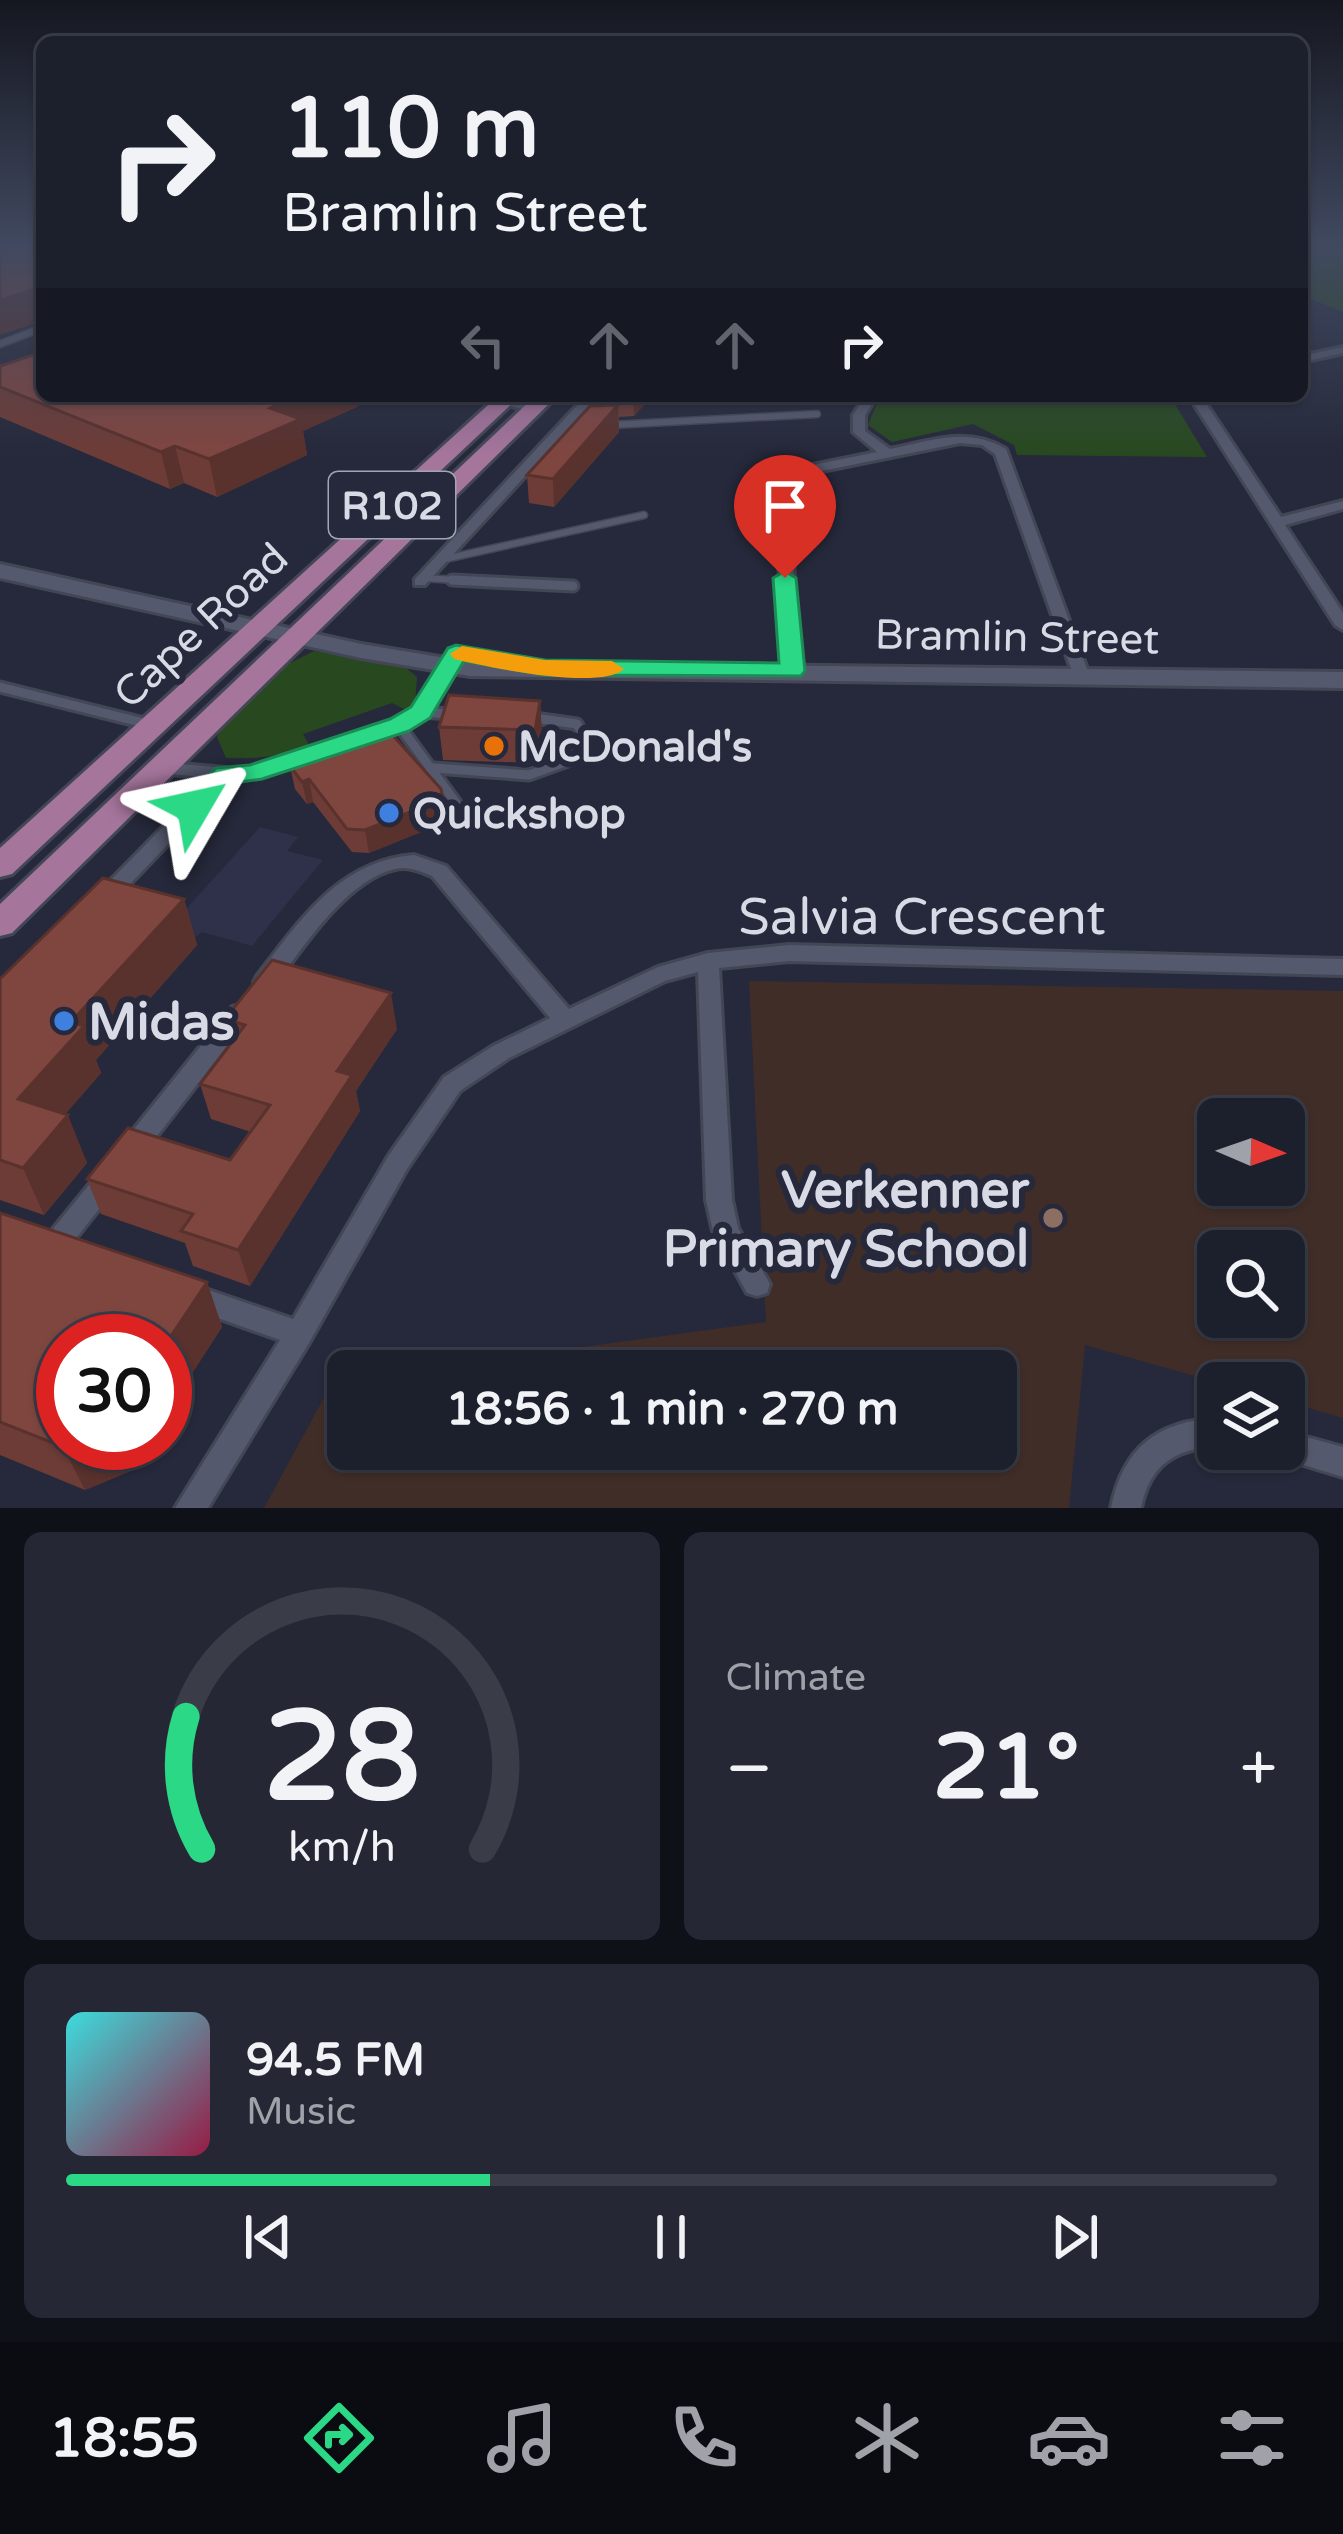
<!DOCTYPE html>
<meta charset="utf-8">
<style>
body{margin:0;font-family:"Varela Round",sans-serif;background:#252734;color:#f1f3f6;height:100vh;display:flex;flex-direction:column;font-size:45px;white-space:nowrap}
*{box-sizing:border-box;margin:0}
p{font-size:39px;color:#a0a2a9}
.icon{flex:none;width:66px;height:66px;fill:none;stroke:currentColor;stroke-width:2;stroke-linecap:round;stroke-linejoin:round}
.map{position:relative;height:1508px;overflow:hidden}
.sheet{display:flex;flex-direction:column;gap:24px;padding:24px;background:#0f1118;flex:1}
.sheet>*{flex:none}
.banner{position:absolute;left:36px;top:36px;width:1272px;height:366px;border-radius:18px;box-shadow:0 3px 9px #0004,0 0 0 3px #3a3d48;background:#1c1f2c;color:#f1f3f6;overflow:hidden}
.needle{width:78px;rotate:92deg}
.fabs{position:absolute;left:1197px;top:1098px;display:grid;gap:24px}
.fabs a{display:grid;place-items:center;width:108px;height:108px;border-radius:18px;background:#1c1f2c;box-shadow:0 3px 9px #0004,0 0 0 3px #3a3d48;font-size:60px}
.speed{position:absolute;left:36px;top:1314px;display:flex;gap:24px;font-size:60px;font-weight:700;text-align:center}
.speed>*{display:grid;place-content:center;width:156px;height:156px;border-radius:50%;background:#1c1f2c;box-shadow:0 3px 9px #0004,0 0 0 3px #3a3d48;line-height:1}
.speed .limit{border:18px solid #d22;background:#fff;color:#111}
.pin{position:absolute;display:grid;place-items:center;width:102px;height:102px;color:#fff;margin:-123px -51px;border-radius:50% 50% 50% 0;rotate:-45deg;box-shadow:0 0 12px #0007}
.pin .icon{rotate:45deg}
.me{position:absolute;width:132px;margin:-66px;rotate:54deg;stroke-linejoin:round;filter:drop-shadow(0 0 9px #0008)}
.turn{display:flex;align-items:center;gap:42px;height:252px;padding:0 48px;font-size:54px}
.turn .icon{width:156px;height:156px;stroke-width:2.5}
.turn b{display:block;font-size:84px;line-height:102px}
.lanes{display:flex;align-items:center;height:114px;padding:0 48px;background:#0003;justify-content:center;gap:60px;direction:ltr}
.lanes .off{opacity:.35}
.big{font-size:90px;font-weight:700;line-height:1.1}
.sheet .tile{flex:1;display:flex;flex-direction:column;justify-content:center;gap:18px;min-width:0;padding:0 42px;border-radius:18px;background:#252734}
.sheet .dial{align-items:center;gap:0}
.dial svg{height:312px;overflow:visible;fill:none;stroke:#3a3d48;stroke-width:7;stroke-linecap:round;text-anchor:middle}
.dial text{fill:#f1f3f6;stroke:none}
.song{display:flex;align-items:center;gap:36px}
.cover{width:144px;height:144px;border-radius:18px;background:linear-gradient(135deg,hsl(180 70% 55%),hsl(340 70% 35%))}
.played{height:12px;border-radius:6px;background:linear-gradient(90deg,#2ad885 35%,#3a3d48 35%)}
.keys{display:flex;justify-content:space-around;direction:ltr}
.heat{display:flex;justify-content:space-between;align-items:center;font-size:66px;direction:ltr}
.sheet .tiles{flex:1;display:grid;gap:24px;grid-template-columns:1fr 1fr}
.tile:last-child{grid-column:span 2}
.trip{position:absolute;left:327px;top:1350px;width:690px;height:120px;border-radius:18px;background:#1c1f2c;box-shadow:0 3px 9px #0004,0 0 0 3px #3a3d48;font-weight:700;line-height:120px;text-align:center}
.tabs{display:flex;height:192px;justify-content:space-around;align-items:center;background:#0b0c12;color:#a0a2a9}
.tabs .icon{width:84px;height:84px}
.tabs .current{color:#2ad885}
.tabs b{font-size:54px;color:#f1f3f6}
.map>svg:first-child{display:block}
.built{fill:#2e3149}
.education{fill:#402d28;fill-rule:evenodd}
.green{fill:#284920}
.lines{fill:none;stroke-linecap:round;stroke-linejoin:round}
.lane-far1-casing{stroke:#434655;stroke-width:9}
.lane-casing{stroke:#434655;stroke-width:15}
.street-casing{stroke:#434655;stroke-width:6}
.secondary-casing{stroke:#434655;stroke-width:6}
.primary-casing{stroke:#434655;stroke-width:6}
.lane-far1{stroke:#55596d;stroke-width:6}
.lane{stroke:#55596d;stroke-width:9}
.street{fill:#55596d;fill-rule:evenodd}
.secondary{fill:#55596d;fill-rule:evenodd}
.primary{fill:#a5759c;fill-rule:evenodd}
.wall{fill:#6d3c37}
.shaded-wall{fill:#59312d}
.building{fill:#7f4640;stroke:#59312d;stroke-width:3}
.route{fill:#2ad885;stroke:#1b8c56;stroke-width:3}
.slow{fill:#f59e0b}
.food-dot{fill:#e8710a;stroke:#26293b;stroke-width:4.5}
.shop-dot{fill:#3f7fe0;stroke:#26293b;stroke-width:4.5}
.education-dot{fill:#8d6e63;stroke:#26293b;stroke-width:4.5}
.labels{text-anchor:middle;stroke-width:12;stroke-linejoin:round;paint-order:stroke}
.shield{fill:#26293b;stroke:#a3a5b3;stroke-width:3}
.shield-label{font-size:39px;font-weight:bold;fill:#d8dae6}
.street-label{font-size:42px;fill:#d8dae6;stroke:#26293b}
.poi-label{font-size:42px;font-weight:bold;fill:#d8dae6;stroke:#26293b;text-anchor:start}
.near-street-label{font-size:51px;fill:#d8dae6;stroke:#26293b}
.near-poi-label{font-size:51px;font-weight:bold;fill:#d8dae6;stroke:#26293b;text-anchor:start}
</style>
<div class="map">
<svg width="1343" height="1508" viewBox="0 0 1343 1508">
<rect width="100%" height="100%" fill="#26293b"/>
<polygon class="built" points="260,827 298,837 287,851 323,860 252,946 202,932 196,937 168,929"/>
<path class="education" d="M749,981L1343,991V1418L1284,1401V1383H1220L1085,1345L1069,1508H264L333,1381L348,1379V1449H996V1371H407L766,1322ZM1218,1119H1284V1185H1218ZM1218,1251H1284V1317H1218Z"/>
<g class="green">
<polygon points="1302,243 1343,243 1343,312 1302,295"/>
<polygon points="880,396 1170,396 1207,457 1017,455 1014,445 973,424 892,442 868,425"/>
<path d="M314,651L406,668L417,677L415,705L406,710L392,703L303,734L309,745C280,757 257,759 226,758L217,737L220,731L288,664Z"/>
</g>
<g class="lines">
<g class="lane-far1-casing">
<g id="lane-far1">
<polyline points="0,344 42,328"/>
<polyline points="611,425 817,414"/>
<polyline points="440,560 644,515"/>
<polyline points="423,578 508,583"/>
</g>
</g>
<g class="lane-casing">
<g id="lane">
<polyline points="452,580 573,586"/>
<polyline points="0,687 148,724"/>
<polyline points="421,712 451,714"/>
<polyline points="399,725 461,810"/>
<polyline points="370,738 421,712 456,653"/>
<polyline points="434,768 529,775 576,758 585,738 577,724 534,718"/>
<polyline points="226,774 252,774 354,743"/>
</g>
</g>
<g class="street-casing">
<g id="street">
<polygon points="1343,347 1343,353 1302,362 1302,356"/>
<polygon points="586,396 599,396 425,585 415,585 415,579"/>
<path d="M865,396H877L865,415V431L890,449C931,441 967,426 1006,449L1090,677L1088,681L1082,682L1074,677L995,454L982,445L960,443L812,473L788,486L800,671L792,676L786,675L774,484L803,467L877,452L853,432V415Z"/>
<polygon points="1189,396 1201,396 1281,517 1343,501 1343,509 1285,525 1343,613 1343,630 1335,625"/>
<polygon points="158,762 226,768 235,774 111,904 97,904 94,899 97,894 211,778 152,772 149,768 152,764"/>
<path d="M414,855L446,866L569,1009L658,967L708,953L789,945L1343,959V975L789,961L719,968L732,1200L738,1228L770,1284L767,1293L757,1296L747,1293L713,1231L706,1200L698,972L665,981L509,1058L460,1091L407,1169L309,1343L208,1508H175L280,1340L181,1305L177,1296L181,1287L191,1284L293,1319L389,1155L444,1077L493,1046L550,1018L432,876C419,871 409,866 395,869C346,880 301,950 273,988L265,990L257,988L254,982L257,976C300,921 338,861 414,855Z"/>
<polygon points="240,1005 248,1007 251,1013 248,1019 140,1158 131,1161 122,1158 119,1151 122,1144 232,1007"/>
<polygon points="110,1166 119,1170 123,1177 119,1184 62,1256 53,1260 44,1256 40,1248 44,1240 101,1170"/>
<path d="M1218,1418V1446C1175,1449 1150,1464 1141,1508H1111C1123,1448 1157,1421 1218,1418Z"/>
<polygon points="1284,1431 1343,1447 1343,1477 1274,1456 1270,1449 1284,1449"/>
</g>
</g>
<g class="secondary-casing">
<g id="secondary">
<polygon points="480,396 510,396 543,408 534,413"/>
<polygon points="0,564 361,644 470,662 1343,672 1343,688 470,676 361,658 0,578"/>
</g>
</g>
<g class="primary-casing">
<g id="primary">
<polygon points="498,396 520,396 12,874 0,877 0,848"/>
<polygon points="535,396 557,396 12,933 0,936 0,904"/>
</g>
</g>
<use href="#lane-far1" class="lane-far1"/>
<use href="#lane" class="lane"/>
<use href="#street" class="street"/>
<use href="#secondary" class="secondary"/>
<use href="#primary" class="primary"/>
</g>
<g class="wall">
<polygon points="0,366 359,406 303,431 307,455 217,497 184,483 170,489 0,417"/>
<polygon points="607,396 652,396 634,416 619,417 619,432 554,507 529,503 527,475 607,406"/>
<polygon points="540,701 542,734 537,763 443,760 439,727"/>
<polygon points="290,766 445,817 431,823 431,828 369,853 352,852 313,802 307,804 295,789"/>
<polygon points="184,899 197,945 96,1060 101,1073 65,1114 87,1163 44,1215 0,1200 0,979"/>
<polygon points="225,1019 397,1029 356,1091 360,1111 250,1286 193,1266 185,1243 101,1214 87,1179 230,1160 251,1132 211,1119 200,1084 232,1043"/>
<polygon points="0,1213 207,1282 222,1327 128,1472 85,1490 0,1455"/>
</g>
<g class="shaded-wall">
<polygon points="42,287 42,321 0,335 0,300"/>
<polygon points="297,396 358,396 359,406 303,431 307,455 217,497 209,459 270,408"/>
<polygon points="633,396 652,396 634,416"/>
<polygon points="618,405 619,432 554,507 553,479"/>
<polygon points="175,446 184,483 170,489 161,452"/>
<polygon points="540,701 542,734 537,763 535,730"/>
<polygon points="309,779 313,802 307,804 302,782"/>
<polygon points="442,794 445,817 431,823 431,828 369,853 365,830"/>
<polygon points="184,899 197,945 96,1060 101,1073 38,1146 18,1099 71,1022"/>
<polygon points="391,993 397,1029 356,1091 360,1111 250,1286 238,1250 337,1071"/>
<polygon points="68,1115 87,1163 44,1215 23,1168"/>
<polygon points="207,1282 222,1327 165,1415 165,1345"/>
<polygon points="73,1443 147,1443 128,1472 85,1490 63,1447"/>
</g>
<g class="building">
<polygon points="0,243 14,243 42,250 42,287 0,300"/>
<polygon points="42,352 42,396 297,396 270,408 301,419 209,459 175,446 161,452 0,387 0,366"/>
<polygon points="618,405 553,479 527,475 590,406"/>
<polygon points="449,695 540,701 535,730 439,727"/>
<polygon points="388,730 441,789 442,794 425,801 428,805 365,830 347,829 309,779 302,782 290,766"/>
<polygon points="103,878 184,899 71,1022 84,1026 18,1099 68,1115 23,1168 0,1160 0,979"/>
<polygon points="272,960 391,993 337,1071 352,1075 238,1250 181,1231 193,1214 87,1179 128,1128 230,1160 270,1105 200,1084 245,1025 225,1019"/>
<polygon points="0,1213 207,1282 165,1345 165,1341 63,1341 63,1443 73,1443 63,1447 0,1422"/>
</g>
<linearGradient id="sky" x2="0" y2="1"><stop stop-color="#151720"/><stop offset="0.54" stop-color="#414960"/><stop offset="1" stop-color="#414960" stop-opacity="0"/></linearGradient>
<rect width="1343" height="454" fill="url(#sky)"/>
<polygon class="route" points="785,571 796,578 805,671 801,676 545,675 464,661 430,718 409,731 262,779 234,783 204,814 194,816 179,807 216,768 250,765 390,719 411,707 448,648 456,645 545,660 779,663 773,578"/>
<path class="slow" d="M462,646L545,660L612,661L624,669C600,691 487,667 454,659L450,654Z"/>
<circle class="food-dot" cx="494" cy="746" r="12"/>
<g class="shop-dot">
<circle cx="389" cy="813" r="12"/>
<circle cx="64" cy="1021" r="12"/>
</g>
<circle class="education-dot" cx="1053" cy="1218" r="12"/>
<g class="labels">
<rect class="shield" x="329" y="472" width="126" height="66" rx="9"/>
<g class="shield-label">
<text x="392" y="519">R102</text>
</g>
<g class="street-label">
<text transform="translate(200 625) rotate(-43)" y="15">Cape Road</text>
<text transform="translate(1017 636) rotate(1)" y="15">Bramlin Street</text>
</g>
<g class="poi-label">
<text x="518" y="761">McDonald's</text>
<text x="413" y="828">Quickshop</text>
</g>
<g class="near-street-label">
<text x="922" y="934">Salvia Crescent</text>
</g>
<g class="near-poi-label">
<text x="88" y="1039">Midas</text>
<text x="1029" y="1207" text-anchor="end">Verkenner<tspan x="1029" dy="59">Primary School</tspan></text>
</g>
</g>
</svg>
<div class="fabs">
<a><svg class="needle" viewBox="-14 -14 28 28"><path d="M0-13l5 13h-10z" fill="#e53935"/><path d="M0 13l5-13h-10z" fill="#a0a2a9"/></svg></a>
<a><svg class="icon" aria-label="search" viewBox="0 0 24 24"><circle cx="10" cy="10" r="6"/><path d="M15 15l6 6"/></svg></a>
<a><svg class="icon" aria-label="layers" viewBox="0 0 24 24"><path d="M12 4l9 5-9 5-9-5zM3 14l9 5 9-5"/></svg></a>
</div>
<div class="speed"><div class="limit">30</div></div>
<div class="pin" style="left:785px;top:578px;background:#d93025"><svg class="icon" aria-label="arrive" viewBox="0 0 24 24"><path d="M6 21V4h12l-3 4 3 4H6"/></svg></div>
<svg class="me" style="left:194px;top:807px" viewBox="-20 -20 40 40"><path d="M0-17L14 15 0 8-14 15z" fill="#2ad885" stroke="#fff" stroke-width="4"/></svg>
<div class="trip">18:56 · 1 min · 270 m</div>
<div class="banner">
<div class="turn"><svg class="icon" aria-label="right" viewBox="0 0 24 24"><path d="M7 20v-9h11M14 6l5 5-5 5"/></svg><div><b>110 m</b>Bramlin Street</div></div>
<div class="lanes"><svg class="icon off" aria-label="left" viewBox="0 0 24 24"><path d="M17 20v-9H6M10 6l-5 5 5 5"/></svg><svg class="icon off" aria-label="ahead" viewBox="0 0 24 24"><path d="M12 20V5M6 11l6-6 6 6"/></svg><svg class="icon off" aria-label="ahead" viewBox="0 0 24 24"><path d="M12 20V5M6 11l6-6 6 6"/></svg><svg class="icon" aria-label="right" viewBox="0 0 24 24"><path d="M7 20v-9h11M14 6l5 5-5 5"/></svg></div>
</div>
</div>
<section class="sheet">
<div class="tiles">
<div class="tile dial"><svg viewBox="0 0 100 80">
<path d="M14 69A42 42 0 1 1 86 69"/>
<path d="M14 69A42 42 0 0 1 10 35" stroke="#2ad885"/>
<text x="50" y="56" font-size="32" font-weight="700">28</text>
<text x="50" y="72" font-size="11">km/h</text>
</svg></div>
<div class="tile"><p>Climate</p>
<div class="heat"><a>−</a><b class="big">21°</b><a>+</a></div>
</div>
<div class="tile">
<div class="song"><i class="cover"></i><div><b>94.5 FM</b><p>Music</p></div></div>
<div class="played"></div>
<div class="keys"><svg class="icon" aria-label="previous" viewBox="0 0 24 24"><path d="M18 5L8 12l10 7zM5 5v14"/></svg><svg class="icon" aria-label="pause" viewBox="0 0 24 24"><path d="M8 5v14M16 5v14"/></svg><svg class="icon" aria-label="next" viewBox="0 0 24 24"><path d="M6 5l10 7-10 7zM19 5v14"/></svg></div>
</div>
</div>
</section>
<nav class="tabs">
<b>18:55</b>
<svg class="icon current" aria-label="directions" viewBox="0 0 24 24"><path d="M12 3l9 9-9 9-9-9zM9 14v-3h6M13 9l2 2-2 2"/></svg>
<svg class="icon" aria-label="music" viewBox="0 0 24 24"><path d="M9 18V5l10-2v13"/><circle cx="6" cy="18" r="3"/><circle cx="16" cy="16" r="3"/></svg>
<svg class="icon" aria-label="phone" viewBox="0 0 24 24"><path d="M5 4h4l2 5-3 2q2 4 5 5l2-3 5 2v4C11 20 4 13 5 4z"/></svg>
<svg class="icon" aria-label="climate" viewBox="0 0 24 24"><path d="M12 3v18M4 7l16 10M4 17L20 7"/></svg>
<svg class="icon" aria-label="car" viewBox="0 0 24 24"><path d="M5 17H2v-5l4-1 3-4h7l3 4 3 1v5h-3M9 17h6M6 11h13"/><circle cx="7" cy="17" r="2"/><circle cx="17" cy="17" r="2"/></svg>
<svg class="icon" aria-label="filters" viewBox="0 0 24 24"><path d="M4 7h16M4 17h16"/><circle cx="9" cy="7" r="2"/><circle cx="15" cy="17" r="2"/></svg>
</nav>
